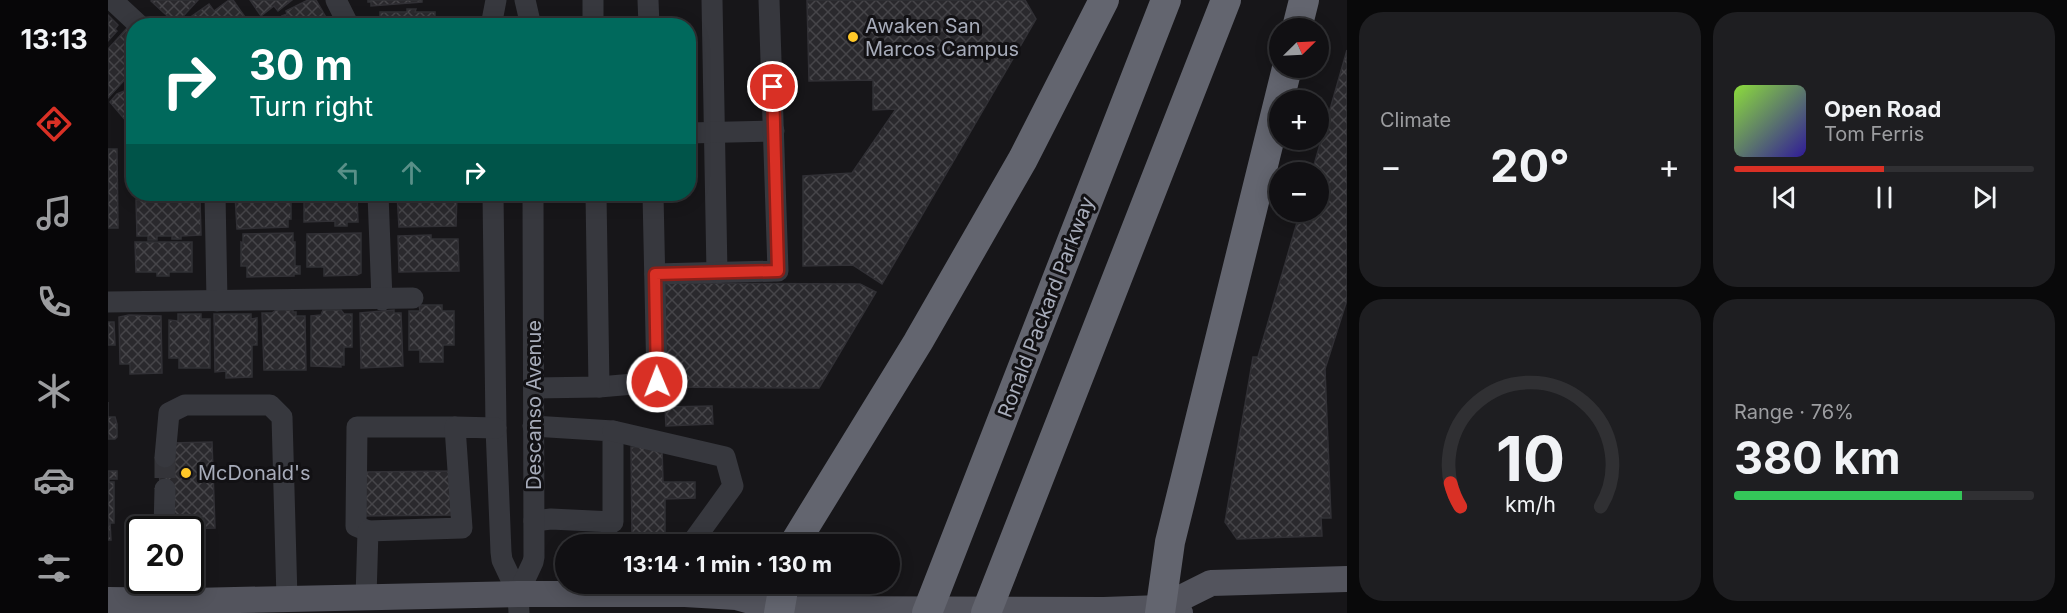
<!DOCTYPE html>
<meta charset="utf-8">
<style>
body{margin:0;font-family:Inter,sans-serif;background:#1e1e21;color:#f1f3f6;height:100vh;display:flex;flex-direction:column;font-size:22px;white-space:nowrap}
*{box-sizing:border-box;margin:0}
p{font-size:20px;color:#9c9da0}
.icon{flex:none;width:33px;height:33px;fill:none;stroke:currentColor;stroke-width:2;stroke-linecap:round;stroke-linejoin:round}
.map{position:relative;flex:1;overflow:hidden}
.details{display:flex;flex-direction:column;gap:12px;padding:12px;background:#09090a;width:720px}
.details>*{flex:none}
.guide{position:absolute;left:18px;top:18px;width:570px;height:183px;border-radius:24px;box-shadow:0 3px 15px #0003,0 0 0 2px #303033;background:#00695c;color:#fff;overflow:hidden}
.needle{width:39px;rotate:66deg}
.tools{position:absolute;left:1161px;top:18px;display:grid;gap:12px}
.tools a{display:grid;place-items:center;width:60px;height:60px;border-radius:50%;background:#111013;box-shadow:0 3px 15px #0003,0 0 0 2px #303033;font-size:30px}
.speed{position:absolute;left:18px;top:516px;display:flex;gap:12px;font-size:30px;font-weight:700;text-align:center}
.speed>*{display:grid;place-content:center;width:78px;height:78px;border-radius:50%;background:#111013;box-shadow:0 3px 15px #0003,0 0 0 2px #303033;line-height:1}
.speed .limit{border:3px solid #111;border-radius:9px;background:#fff;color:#111}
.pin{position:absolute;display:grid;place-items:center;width:51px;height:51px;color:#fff;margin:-26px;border:3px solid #fff;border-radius:50%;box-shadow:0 2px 6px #0007}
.me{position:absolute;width:66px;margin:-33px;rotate:359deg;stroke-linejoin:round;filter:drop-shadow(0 0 4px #0008)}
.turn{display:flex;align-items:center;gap:21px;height:126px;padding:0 24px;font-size:27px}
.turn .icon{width:78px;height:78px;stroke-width:2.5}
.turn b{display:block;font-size:42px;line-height:51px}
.lanes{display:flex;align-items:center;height:57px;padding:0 24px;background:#0003;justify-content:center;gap:30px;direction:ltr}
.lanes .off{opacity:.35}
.big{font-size:45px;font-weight:700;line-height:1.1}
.details .tile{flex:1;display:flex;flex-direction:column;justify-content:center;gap:9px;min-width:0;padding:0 21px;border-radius:24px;background:#1e1e21}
.details .dial{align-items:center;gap:0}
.dial svg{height:156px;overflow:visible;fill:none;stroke:#303033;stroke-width:7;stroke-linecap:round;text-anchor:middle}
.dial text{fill:#f1f3f6;stroke:none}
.song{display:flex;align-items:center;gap:18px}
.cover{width:72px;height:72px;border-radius:9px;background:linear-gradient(135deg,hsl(90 70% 55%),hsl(250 70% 35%))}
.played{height:6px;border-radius:3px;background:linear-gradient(90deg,#d93025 50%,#303033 50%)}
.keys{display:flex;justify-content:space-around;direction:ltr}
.heat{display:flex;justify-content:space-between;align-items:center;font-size:33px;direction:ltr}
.charge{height:9px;border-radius:4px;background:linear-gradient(90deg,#34c759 76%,#303033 0)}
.details .tiles{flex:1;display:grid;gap:12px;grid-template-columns:repeat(2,1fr)}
.trip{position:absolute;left:447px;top:534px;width:345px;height:60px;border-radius:30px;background:#111013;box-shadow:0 3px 15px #0003,0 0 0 2px #303033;font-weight:700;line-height:60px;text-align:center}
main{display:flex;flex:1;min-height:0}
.tab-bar{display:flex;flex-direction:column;width:108px;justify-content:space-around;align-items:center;background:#070608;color:#9c9da0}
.tab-bar .icon{width:42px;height:42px}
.tab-bar .active{color:#d93025}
.tab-bar b{font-size:27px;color:#f1f3f6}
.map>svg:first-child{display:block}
.building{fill:url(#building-cross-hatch);stroke:#313035;stroke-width:1.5}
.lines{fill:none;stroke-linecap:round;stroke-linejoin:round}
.minor-tunnel{stroke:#343439;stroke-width:21;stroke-dasharray:21 10;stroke-linecap:butt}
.minor{stroke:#37383e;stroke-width:21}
.major{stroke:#53545d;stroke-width:26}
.highway{stroke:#63656f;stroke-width:30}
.route-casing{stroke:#8d1f18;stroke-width:15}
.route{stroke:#d93025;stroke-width:10}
.poi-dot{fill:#ffc828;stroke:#121114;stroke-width:2}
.labels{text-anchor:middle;stroke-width:6;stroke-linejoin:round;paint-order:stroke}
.poi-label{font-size:20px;fill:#a7acba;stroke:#121114;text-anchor:start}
.street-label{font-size:20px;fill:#a7acba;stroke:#121114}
</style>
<main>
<nav class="tab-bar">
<b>13:13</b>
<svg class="icon active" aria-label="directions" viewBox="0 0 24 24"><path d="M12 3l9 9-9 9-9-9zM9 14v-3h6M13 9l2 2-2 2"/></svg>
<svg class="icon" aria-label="music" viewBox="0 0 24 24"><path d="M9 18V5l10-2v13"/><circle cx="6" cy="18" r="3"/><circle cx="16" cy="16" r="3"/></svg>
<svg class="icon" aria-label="phone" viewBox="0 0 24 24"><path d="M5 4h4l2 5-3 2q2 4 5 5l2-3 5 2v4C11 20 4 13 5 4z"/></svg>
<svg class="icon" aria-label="climate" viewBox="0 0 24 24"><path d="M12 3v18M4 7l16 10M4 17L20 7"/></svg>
<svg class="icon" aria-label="car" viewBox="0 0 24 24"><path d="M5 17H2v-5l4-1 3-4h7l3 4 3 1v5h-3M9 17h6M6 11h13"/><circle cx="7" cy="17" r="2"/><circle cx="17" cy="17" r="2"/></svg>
<svg class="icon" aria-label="filters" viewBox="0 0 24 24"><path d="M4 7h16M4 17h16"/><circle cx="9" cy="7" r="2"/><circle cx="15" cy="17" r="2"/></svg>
</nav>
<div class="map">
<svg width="1239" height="613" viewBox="0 0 1239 613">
<defs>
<pattern id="building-cross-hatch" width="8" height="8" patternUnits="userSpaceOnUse" patternTransform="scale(1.5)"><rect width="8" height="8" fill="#2a292d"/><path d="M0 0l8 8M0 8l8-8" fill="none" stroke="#464549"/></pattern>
</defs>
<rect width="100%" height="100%" fill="#171619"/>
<g class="building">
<polygon points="45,0 90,0 68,24 43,1"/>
<polygon points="121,0 125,0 137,17 125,26 80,26 77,21 101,4 106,11"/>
<polygon points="142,0 184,0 170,11 166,6 153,16"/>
<polygon points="200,0 208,0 223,26 175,26 178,24 174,16 179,14 178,11"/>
<polygon points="260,0 314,0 314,2 263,6 263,2 260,2"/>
<polygon points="699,0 917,0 928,19 774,284 745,265 695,266 695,176 744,173 788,109 765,110 765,80 701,81"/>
<polygon points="299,9 308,9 307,12 327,12 327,26 272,26 272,12 299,12"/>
<polygon points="0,15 10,25 7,29 9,31 0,41"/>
<polygon points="19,28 26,34 26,74 24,76 22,74 0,98 0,49"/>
<polygon points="1239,50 1239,300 1217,369 1223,518 1213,518 1214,536 1129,539 1117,522 1145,357 1150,357 1192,212 1210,212 1210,172 1204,172"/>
<polygon points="26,87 26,119 18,121 2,102 9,94"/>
<polygon points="0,149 9,149 10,228 0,228"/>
<polygon points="127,194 183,194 183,219 180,219 180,227 129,229"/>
<polygon points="196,194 249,194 250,222 239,222 239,226 227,226 227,221 196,222"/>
<polygon points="289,194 349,194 348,226 291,227"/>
<polygon points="92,199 93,235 73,236 73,239 64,239 64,236 49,236 49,240 40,240 40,236 29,236 28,200"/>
<polygon points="185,233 185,242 187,242 187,266 192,266 192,274 186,274 186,276 139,277 139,266 133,266 133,242 135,243 135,234"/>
<polygon points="253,233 253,273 249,275 216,276 216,267 199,267 199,234"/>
<polygon points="323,235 323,239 350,239 351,271 291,272 290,236"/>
<polygon points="27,242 84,242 84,272 61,272 61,276 49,276 49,272 28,272"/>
<polygon points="556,283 752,284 768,292 711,388 559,387"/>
<polygon points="311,305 334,305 334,311 346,311 346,345 335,345 335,362 312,362 312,350 301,350 301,311 312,311"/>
<polygon points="168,310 185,310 185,312 188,312 188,316 197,316 198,370 156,370 154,313 164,313"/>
<polygon points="215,310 233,310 236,314 244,314 244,347 236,347 236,365 233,365 233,367 203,366 203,316 213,315"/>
<polygon points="286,310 286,313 293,313 295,366 253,368 252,313"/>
<polygon points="70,314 93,314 93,319 102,319 102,368 71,368 71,358 61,358 61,320 70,321"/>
<polygon points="106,314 143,314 143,319 149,318 149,345 144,345 144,377 118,378 118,371 107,372"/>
<polygon points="21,315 53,316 54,373 22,374 22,364 12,364 11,317"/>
<polygon points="0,322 6,322 7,345 0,345"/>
<polygon points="0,402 0,417 7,417 9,424 9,437 7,439 0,439"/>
<polygon points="604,406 605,424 558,426 557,407"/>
<polygon points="104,442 107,528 65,529 52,490 51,457 61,443"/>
<polygon points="523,447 554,447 555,482 587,482 587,498 557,499 557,537 524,537"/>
<polygon points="0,471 9,471 9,479 1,479 1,482 6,482 6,523 2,523 3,540 0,540"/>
<polygon points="345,471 344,515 254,516 254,472"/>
</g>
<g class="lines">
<polyline class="minor-tunnel" points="57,457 57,489"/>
<g class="minor">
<polyline points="4,0 32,26"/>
<polyline points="228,0 241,26"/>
<polyline points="417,0 423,26"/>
<polyline points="485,0 485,26"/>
<polyline points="540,0 541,26"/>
<polyline points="604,0 609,273"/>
<polyline points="383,26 388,0"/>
<polyline points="580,133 666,131"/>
<polyline points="107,194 109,301"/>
<polyline points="270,194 274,300"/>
<polyline points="385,194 388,428 393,552 394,560 410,594"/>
<polyline points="547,274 670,271 661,0"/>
<polyline points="0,302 305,298"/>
<polyline points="491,387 549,382 545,194"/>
<polyline points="426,388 491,387 488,194"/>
<polyline points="425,426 505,431 505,522 443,519 426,521"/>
<polyline points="505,431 617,457 625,486 586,540 586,544"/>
<polyline points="57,457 61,413 77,405 162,405 174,417 179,599"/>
<polyline points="56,530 57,489"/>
<polyline points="260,531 248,526 249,427 347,427"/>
<polyline points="258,597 260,531 354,528 347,427 388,428"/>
<polyline points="411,613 410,594 425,562 426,557 425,194"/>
</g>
<g class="major">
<polyline points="0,600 84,601 410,594 577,594 628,597 672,609 996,610 1053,608 1072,613"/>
<polyline points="1053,608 1103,583 1239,579"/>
</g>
<g class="highway">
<polyline points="1189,28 1196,0"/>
<polyline points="686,544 810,342 915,159 996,0"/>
<polyline points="671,613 676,584"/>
<polyline points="819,613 1058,0"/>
<polyline points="878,613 1118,0"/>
<polyline points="1052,613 1062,542 1179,68"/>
</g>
</g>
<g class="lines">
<g class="route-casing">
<polyline id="route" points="549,382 547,274 670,271 665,87"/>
</g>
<use href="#route" class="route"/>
</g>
<g class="poi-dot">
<circle cx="745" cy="37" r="6"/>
<circle cx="78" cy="473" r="6"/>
</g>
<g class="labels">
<g class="poi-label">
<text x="757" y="33">Awaken San<tspan x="757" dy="23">Marcos Campus</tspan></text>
<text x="90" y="480">McDonald's</text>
</g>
<g class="street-label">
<text transform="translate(938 307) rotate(-69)" y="7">Ronald Packard Parkway</text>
<text transform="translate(426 405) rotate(-90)" y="7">Descanso Avenue</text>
</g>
</g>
</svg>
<div class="tools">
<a><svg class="needle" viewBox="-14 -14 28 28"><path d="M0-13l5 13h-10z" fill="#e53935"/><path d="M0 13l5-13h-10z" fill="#9c9da0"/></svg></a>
<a>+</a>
<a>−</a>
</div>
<div class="speed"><div class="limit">20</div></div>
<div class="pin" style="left:665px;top:87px;background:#d93025"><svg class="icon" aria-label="arrive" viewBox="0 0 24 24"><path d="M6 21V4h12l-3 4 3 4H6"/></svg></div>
<svg class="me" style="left:549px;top:382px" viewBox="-20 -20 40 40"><circle r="17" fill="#d93025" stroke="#fff" stroke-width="3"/><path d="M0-11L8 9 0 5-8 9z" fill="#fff"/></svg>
<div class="trip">13:14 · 1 min · 130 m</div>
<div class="guide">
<div class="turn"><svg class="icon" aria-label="right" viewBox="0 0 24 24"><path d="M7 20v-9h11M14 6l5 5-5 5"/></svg><div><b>30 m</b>Turn right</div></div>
<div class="lanes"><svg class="icon off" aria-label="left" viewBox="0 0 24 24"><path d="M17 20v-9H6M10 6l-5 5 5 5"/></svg><svg class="icon off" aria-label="ahead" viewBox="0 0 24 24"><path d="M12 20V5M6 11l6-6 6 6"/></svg><svg class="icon" aria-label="right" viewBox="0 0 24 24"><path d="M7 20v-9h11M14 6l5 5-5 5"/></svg></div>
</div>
</div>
<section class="details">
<div class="tiles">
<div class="tile"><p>Climate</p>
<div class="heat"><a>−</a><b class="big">20°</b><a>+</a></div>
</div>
<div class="tile">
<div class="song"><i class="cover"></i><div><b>Open Road</b><p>Tom Ferris</p></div></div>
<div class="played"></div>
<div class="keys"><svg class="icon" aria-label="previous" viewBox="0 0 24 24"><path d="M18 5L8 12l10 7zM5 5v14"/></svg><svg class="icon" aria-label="pause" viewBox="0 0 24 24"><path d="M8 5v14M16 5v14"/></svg><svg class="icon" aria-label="next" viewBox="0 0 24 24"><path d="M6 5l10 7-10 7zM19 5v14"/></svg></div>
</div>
<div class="tile dial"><svg viewBox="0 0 100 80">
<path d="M14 69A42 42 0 1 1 86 69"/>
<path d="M14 69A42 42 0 0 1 9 57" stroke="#d93025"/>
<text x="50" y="56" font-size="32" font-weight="700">10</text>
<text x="50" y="72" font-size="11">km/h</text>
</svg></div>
<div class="tile"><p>Range · 76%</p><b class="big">380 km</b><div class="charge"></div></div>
</div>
</section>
</main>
